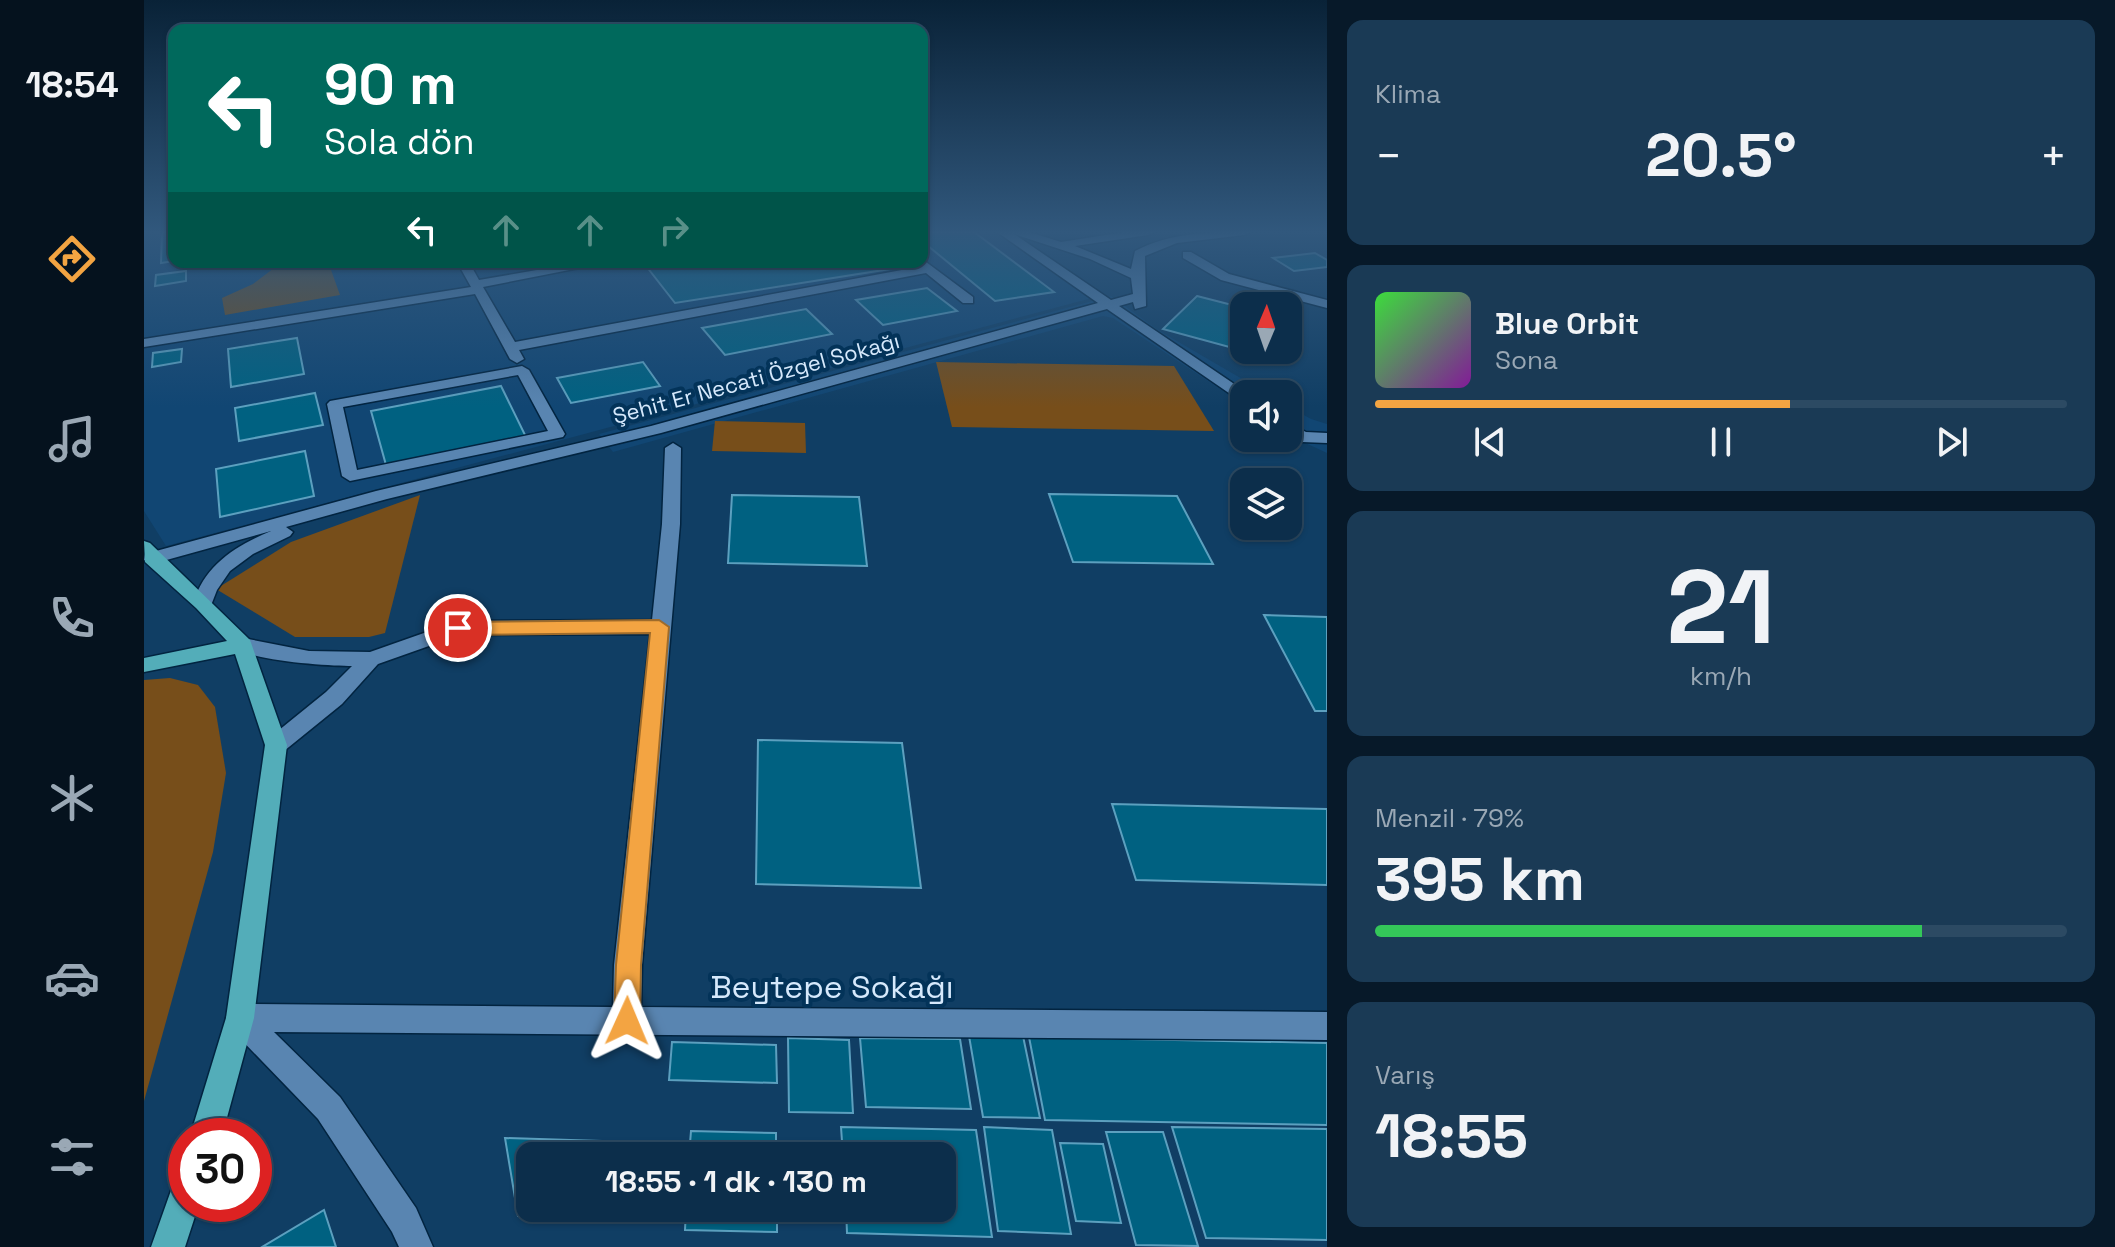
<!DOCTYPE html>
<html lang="tr">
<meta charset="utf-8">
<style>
body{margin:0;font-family:"Space Grotesk",sans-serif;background:#1a3a55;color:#f1f3f6;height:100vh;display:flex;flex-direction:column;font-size:30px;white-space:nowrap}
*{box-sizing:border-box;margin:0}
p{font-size:26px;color:#9aa8b5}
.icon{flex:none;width:44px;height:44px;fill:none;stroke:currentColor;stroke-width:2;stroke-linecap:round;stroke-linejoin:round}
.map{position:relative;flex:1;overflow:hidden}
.side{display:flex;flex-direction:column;gap:20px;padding:20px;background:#071929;width:788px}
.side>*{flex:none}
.hud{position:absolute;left:24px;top:24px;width:760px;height:244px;border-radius:16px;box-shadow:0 2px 6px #0004,0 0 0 2px #2c4a63;background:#00695c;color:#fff;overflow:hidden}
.needle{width:52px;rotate:2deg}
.buttons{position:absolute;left:1086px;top:292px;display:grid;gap:16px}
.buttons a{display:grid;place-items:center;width:72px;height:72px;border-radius:16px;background:#0c2e4b;box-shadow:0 2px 6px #0004,0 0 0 2px #2c4a63;font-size:40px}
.speed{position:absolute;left:24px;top:1118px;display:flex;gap:16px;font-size:40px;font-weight:700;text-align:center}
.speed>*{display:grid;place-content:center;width:104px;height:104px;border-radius:50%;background:#0c2e4b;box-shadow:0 2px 6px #0004,0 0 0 2px #2c4a63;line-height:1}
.speed .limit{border:12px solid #d22;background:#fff;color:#111}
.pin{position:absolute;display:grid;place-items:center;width:68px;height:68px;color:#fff;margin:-34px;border:4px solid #fff;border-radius:50%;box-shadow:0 2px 8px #0007}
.me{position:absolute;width:88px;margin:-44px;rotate:1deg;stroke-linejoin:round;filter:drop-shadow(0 0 6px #0008)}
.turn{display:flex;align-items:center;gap:28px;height:168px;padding:0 24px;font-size:36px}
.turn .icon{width:104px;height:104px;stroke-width:2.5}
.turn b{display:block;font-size:56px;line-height:68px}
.lanes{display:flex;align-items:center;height:76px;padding:0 24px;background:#0003;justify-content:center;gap:40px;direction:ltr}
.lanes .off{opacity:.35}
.big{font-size:60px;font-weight:800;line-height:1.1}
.side .tile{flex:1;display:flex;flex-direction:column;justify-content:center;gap:12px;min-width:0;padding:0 28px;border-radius:16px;background:#1a3a55}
.side .dial{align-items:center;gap:0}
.dial b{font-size:104px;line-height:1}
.song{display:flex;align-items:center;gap:24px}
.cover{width:96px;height:96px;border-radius:12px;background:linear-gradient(135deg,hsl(120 70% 55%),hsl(290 70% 35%))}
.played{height:8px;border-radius:4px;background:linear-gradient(90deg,#f3a442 60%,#2c4a63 60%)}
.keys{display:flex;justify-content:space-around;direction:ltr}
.heat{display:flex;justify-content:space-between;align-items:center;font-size:44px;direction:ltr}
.charge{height:12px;border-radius:6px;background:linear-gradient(90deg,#34c759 79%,#2c4a63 0)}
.trip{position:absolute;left:372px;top:1142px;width:440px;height:80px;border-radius:16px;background:#0c2e4b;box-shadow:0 2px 6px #0004,0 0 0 2px #2c4a63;font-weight:800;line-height:80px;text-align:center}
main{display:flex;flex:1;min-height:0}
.tab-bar{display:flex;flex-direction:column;width:144px;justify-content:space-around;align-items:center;background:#05121e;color:#9aa8b5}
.tab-bar .icon{width:56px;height:56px}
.tab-bar .current{color:#f3a442}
.tab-bar b{font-size:36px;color:#f1f3f6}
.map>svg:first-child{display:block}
.built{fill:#114673}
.green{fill:#774e1a}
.building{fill:#006181;stroke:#5ca0bf;stroke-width:2}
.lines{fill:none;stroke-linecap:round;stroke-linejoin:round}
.minor-casing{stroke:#022440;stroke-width:3}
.major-casing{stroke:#022440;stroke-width:3}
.minor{fill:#5985b1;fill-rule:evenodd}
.major{fill:#53adb9;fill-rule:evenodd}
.route{fill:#f3a442;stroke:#9e6b2b;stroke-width:2}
.labels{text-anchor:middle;stroke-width:8;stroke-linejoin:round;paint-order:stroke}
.far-street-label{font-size:22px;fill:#d6e9fc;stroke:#033359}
.near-street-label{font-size:32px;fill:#d6e9fc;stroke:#033359}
</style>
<main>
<nav class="tab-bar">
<b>18:54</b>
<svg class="icon current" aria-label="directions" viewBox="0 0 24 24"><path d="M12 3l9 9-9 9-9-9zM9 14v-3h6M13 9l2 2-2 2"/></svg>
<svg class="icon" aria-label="music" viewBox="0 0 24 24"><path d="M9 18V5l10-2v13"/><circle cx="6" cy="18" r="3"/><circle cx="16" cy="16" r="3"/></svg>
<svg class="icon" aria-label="phone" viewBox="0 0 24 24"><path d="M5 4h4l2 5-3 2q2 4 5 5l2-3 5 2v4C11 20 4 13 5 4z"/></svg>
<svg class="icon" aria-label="climate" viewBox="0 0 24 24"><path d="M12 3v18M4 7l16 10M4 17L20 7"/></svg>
<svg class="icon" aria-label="car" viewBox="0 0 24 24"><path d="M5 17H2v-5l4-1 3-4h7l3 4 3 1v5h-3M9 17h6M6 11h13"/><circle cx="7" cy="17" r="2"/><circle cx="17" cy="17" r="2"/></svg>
<svg class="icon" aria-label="filters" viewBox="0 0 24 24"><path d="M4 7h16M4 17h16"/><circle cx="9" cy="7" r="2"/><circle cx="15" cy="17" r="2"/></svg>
</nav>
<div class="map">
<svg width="1183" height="1247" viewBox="0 0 1183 1247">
<rect width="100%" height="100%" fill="#103e64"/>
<g class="built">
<polygon points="0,232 30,232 30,262 778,262 778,232 854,232 948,298 22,546 0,511"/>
<polygon points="967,296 1014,330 1124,394 1100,394 1100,405 969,318 959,316 469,452 455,434"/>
<polygon points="1144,406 1167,419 1183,424 1183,453 1144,435"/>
</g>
<g class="green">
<polygon points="138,262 214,262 186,267 196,295 81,315 78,298 109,284"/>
<polygon points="792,362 1030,366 1070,431 808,427"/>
<polygon points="571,421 661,423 662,453 568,451"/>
<polygon points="276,495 241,633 225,637 151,637 72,589 147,542"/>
<polygon points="26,678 54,685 71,707 82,773 69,852 0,1101 0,680"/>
</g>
<g class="building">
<polygon points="18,232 30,232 30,261 17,263"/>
<polygon points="778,232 830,232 910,292 851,301 778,241"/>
<polygon points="1171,253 1183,260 1183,267 1150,271 1129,258"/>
<polygon points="499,262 745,262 752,268 531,303"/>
<polygon points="42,271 42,281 11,286 12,275"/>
<polygon points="783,288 813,311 739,325 712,300"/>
<polygon points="1053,296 1100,308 1100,351 1019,329"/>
<polygon points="662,309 688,334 581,355 558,328"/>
<polygon points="153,338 160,374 87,387 84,349"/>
<polygon points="38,349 37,362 8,367 9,353"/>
<polygon points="499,362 516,386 427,403 413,378"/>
<polygon points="357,386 382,437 242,465 227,411"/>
<polygon points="171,393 179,425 95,441 91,408"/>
<polygon points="161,451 170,496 76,517 72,469"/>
<polygon points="905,494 1033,496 1069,564 929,562"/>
<polygon points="588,495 715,497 723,566 584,563"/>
<polygon points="1120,615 1183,617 1183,711 1171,711"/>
<polygon points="614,740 758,743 777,888 612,884"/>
<polygon points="968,804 1183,809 1183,885 992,880"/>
<polygon points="825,1036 879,1036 896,1118 839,1117"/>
<polygon points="885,1037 1183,1043 1183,1125 901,1120"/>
<polygon points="644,1038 705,1040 709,1113 645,1112"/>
<polygon points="716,1038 816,1039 827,1109 722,1107"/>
<polygon points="528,1042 632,1045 633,1083 525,1080"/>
<polygon points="697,1127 832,1130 848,1237 703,1233 702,1208 798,1208 798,1156 699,1156"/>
<polygon points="840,1127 908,1130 927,1234 854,1231"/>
<polygon points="1028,1127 1183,1129 1183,1240 1062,1238"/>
<polygon points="547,1131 632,1133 632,1156 545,1156"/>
<polygon points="962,1132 1019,1132 1054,1246 992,1245"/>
<polygon points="361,1138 520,1143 519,1156 386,1156 386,1208 515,1208 514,1222 374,1216"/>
<polygon points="916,1143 959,1144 977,1223 932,1221"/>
<polygon points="542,1208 633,1208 633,1232 541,1230"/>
<polygon points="180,1210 192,1247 118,1247"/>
</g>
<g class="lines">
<g class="minor-casing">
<g id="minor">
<path d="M853,232H885L917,242L981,232H1010L1004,235L931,246L987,269L991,251C1027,232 1065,232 1106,232L1100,235L1033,243L1001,256L1002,306L991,309L989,302L975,306L1105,394H1100V401L1095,400L963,309L517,433L243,499L142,527L149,532L146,536L109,554L86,571L73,590L66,608L59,609L49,603C61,565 91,546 127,531L8,564L0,560L1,554L232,491L507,426L954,303ZM870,234L946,259L987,278L989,294L967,300Z"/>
<polygon points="1039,252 1047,252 1085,274 1183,300 1183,308 1077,280 1039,258"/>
<polygon points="778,259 829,297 829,303 819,303 782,273 375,350 380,359 373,363 366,359 331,294 0,347 0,339 327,287 313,262 325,262 335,280 439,262 466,262 339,287 371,342 774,267 769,262 778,262"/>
<path d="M378,366L385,370L421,434L419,437L206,481L198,476L183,404L186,401ZM374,375L404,431L213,470L199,407Z"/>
<polygon points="1144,423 1162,432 1183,433 1183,443 1158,442 1144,435"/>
<path d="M529,443L537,448L536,524L498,965L497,1007L1183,1012V1040L130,1032L196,1097L272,1208L289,1247H255L248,1232L174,1119L86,1028L82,1018L86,1008L96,1004L469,1007L470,965L506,634L316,635L234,664L198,704L140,751L132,754L124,751L121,745L124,739L182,692L208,666C186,666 100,661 89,645L99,638L165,651L226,652L314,621L508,620L518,524L521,448Z"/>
</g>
</g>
<g class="major-casing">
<g id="major">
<polygon points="0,541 6,543 106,640 143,745 110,1018 78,1136 46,1136 82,1018 121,745 91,654 0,672 0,658 83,641 52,608 1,562"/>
<polygon points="42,1178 42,1204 55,1204 41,1247 7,1247 30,1182"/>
</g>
</g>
<use href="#minor" class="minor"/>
<use href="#major" class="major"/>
</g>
<linearGradient id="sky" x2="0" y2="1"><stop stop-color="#092237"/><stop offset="0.57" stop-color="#31587d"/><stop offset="1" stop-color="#31587d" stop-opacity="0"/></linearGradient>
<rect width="1183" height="407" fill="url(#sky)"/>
<polygon class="route" points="515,620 525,627 497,965 496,1021 492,1030 483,1034 474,1030 470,1021 472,965 506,633 314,635 305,628 314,622"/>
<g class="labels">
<g class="far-street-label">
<text transform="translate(612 378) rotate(-15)" y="8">Şehit Er Necati Özgel Sokağı</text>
</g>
<g class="near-street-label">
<text x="688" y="998">Beytepe Sokağı</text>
</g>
</g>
</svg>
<div class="buttons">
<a><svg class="needle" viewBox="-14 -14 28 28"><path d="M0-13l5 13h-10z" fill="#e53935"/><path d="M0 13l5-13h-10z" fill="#9aa8b5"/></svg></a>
<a><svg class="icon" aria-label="sound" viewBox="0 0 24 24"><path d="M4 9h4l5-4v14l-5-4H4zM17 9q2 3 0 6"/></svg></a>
<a><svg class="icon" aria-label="layers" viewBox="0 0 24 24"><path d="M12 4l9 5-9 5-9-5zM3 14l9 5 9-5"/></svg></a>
</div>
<div class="speed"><div class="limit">30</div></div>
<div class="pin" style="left:314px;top:628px;background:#d93025"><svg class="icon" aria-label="arrive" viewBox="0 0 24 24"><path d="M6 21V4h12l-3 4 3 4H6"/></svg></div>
<svg class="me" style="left:483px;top:1021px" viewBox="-20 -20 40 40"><path d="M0-17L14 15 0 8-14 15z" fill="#f3a442" stroke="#fff" stroke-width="4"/></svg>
<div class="trip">18:55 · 1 dk · 130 m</div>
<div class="hud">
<div class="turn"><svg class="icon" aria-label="left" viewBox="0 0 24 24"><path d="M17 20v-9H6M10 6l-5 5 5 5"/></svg><div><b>90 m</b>Sola dön</div></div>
<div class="lanes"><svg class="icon" aria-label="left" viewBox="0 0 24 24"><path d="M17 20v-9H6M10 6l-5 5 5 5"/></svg><svg class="icon off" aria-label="ahead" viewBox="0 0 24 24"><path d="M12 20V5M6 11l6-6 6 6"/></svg><svg class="icon off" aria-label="ahead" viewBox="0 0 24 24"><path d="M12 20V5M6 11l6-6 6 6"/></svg><svg class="icon off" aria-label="right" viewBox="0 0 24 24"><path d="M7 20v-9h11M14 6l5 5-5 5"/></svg></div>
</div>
</div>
<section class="side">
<div class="tile"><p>Klima</p>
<div class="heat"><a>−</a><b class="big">20.5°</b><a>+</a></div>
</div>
<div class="tile">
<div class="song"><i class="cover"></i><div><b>Blue Orbit</b><p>Sona</p></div></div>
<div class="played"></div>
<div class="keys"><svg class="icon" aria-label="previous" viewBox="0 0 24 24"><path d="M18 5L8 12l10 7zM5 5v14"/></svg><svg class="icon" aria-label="pause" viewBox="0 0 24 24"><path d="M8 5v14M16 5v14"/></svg><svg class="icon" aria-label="next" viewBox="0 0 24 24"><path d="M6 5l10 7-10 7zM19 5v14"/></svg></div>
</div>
<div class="tile dial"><b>21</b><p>km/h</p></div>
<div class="tile"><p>Menzil · 79%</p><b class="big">395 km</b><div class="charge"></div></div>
<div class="tile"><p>Varış</p><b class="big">18:55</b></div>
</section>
</main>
